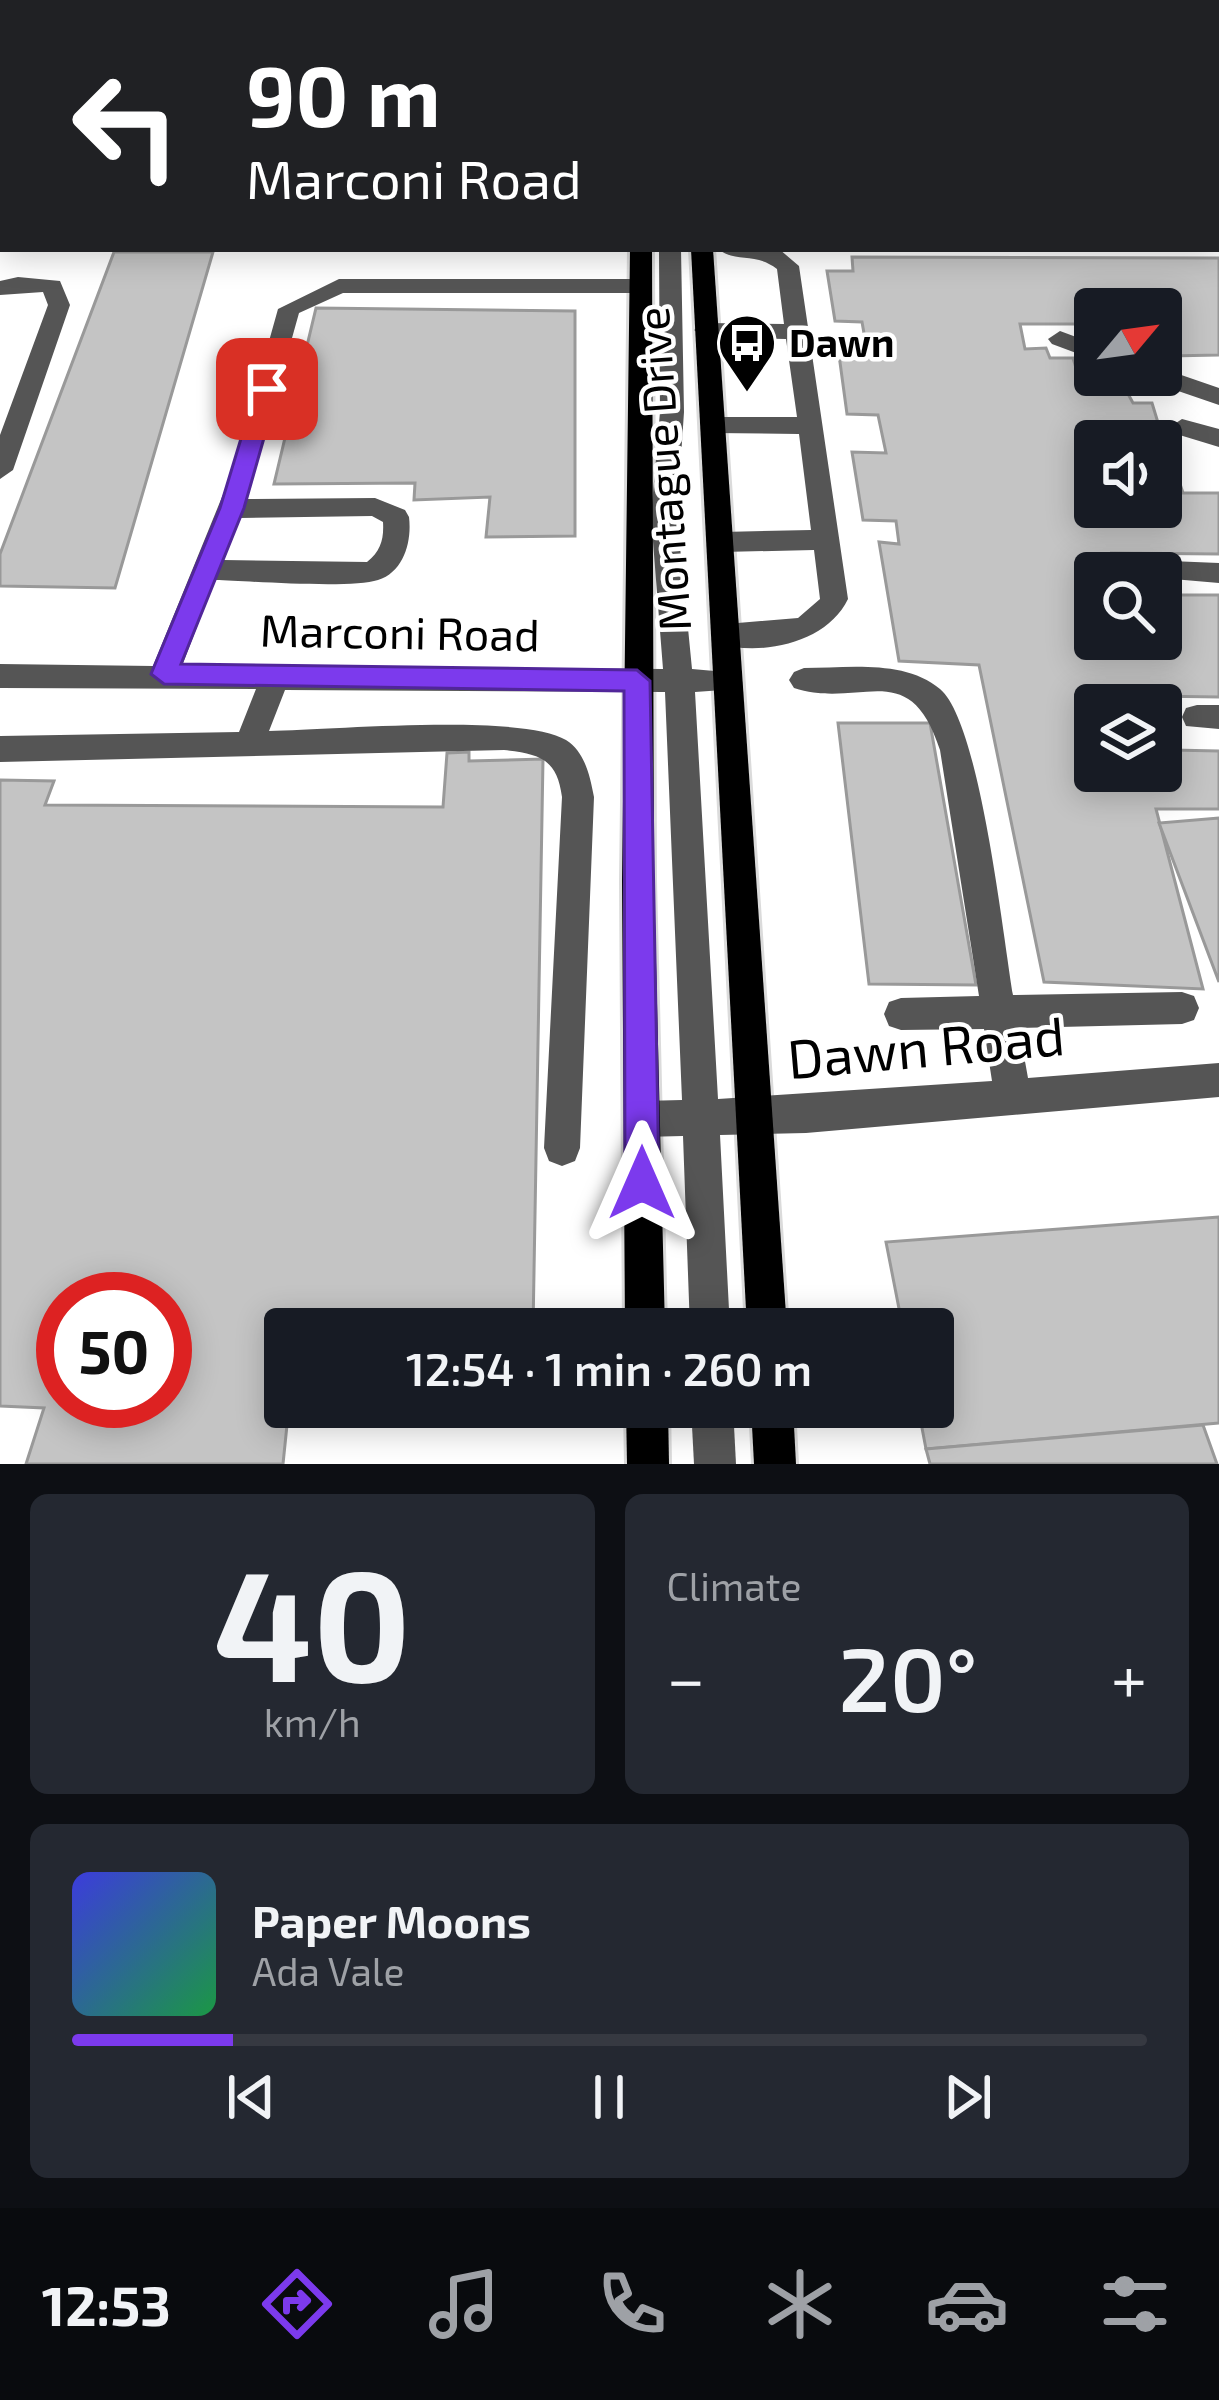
<!DOCTYPE html>
<meta charset="utf-8">
<style>
body{margin:0;font-family:"Exo 2",sans-serif;background:#242831;color:#f1f3f6;height:100vh;display:flex;flex-direction:column;font-size:45px;white-space:nowrap}
*{box-sizing:border-box;margin:0}
p{font-size:39px;color:#9ea1a6}
.icon{flex:none;width:66px;height:66px;fill:none;stroke:currentColor;stroke-width:2;stroke-linecap:round;stroke-linejoin:round}
.map{position:relative;height:1464px;overflow:hidden}
.sheet{display:flex;flex-direction:column;gap:30px;padding:30px;background:#0d0f14;flex:1}
.sheet>*{flex:none}
.hud{position:absolute;left:0px;top:0px;width:1221px;height:252px;box-shadow:0 6px 30px #0003;background:#202124;color:#fff;overflow:hidden}
.needle{width:78px;rotate:61deg}
.fabs{position:absolute;left:1074px;top:288px;display:grid;gap:24px}
.fabs a{display:grid;place-items:center;width:108px;height:108px;border-radius:12px;background:#171b24;box-shadow:0 6px 30px #0003;font-size:60px}
.speed{position:absolute;left:36px;top:1272px;display:flex;gap:24px;font-size:60px;font-weight:700;text-align:center}
.speed>*{display:grid;place-content:center;width:156px;height:156px;border-radius:50%;background:#171b24;box-shadow:0 6px 30px #0003;line-height:1}
.speed .limit{border:18px solid #d22;background:#fff;color:#111}
.pin{position:absolute;display:grid;place-items:center;width:102px;height:102px;color:#fff;margin:-51px;border-radius:24px;box-shadow:0 6px 18px #0006}
.me{position:absolute;width:132px;margin:-66px;rotate:0deg;stroke-linejoin:round;filter:drop-shadow(0 0 9px #0008)}
.turn{display:flex;align-items:center;gap:42px;height:252px;padding:0 48px;font-size:54px}
.turn .icon{width:156px;height:156px;stroke-width:2.5}
.turn b{display:block;font-size:84px;line-height:102px}
.big{font-size:90px;font-weight:600;line-height:1.1}
.sheet .tile{flex:1;display:flex;flex-direction:column;justify-content:center;gap:18px;min-width:0;padding:0 42px;border-radius:18px;background:#242831}
.sheet .dial{align-items:center;gap:0}
.dial b{font-size:156px;line-height:1}
.song{display:flex;align-items:center;gap:36px}
.cover{width:144px;height:144px;border-radius:18px;background:linear-gradient(135deg,hsl(240 70% 55%),hsl(140 70% 35%))}
.played{height:12px;border-radius:6px;background:linear-gradient(90deg,#7c3aed 15%,#363941 15%)}
.keys{display:flex;justify-content:space-around;direction:ltr}
.heat{display:flex;justify-content:space-between;align-items:center;font-size:66px;direction:ltr}
.sheet .tiles{flex:1;display:grid;gap:30px;grid-template-columns:1fr 1fr}
.tile:last-child{grid-column:span 2}
.trip{position:absolute;left:264px;top:1308px;width:690px;height:120px;border-radius:12px;background:#171b24;box-shadow:0 6px 30px #0003;font-weight:600;line-height:120px;text-align:center}
.menu{display:flex;height:192px;justify-content:space-around;align-items:center;background:#090b0e;color:#9ea1a6}
.menu .icon{width:84px;height:84px}
.menu .current{color:#7c3aed}
.menu b{font-size:54px;color:#f1f3f6}
.map>svg:first-child{display:block}
.building{fill:#c4c4c4;stroke:#999;stroke-width:3;fill-rule:evenodd}
.lines{fill:none;stroke-linecap:round;stroke-linejoin:round}
.major-casing{stroke:#dbdbdb;stroke-width:6}
.minor{fill:#555;fill-rule:evenodd}
.major{fill:#000;fill-rule:evenodd}
.route{fill:#7c3aed;stroke:#51269a;stroke-width:3}
.labels{text-anchor:middle;stroke-width:9;stroke-linejoin:round;paint-order:stroke}
.far-poi-label{font-size:39px;font-weight:bold;fill:#000;stroke:#fff;text-anchor:start}
.street-label{font-size:45px;fill:#000;stroke:#fff}
.near-street-label{font-size:54px;fill:#000;stroke:#fff}
</style>
<div class="map">
<svg width="1219" height="1464" viewBox="0 0 1219 1464">
<rect width="100%" height="100%" fill="#fff"/>
<g class="building">
<polygon points="270,0 396,0 269,3"/>
<polygon points="439,0 612,0 432,3"/>
<polygon points="114,252 213,252 115,588 0,586 0,554"/>
<polygon points="852,257 1219,258 1219,355 1169,356 1161,335 1161,309 1095,309 1095,330 1089,324 1020,324 1025,349 1046,348 1050,358 1073,358 1083,391 1127,392 1133,403 1152,403 1163,439 1095,441 1095,507 1161,507 1161,463 1173,463 1183,493 1219,493 1219,554 1112,553 1118,573 1095,573 1095,639 1161,639 1161,595 1219,595 1219,697 1152,696 1156,705 1095,705 1095,771 1161,771 1161,719 1172,750 1219,751 1219,809 1156,809 1203,989 1044,982 979,665 899,661 879,542 899,544 896,521 863,520 852,452 886,453 878,415 847,414 839,355 868,356 862,322 835,321 827,271 853,271"/>
<polygon points="316,308 575,311 575,536 486,537 490,497 414,500 415,483 274,484"/>
<polygon points="838,723 930,723 976,985 869,984"/>
<path d="M469,752V761L543,759L533,1329H285V1407H531V1422L287,1425L283,1464H26L44,1408L0,1406V780L54,781L45,805L443,807L447,753ZM63,1299H165V1401H63Z"/>
<polygon points="1219,818 1219,982 1159,823"/>
<polygon points="1219,1217 1219,1423 926,1449 918,1407 933,1407 933,1329 903,1329 886,1242"/>
<polygon points="1203,1425 1217,1464 930,1464 926,1449"/>
</g>
<g class="lines">
<g class="major-casing">
<g id="major">
<rect x="0" y="100" width="3" height="12"/>
<rect x="1218" y="104" width="1" height="12"/>
<rect x="1218" y="140" width="1" height="12"/>
<rect x="0" y="143" width="3" height="12"/>
<polygon points="630,249 652,249 654,881 665,1329 625,1329 622,881"/>
<polygon points="691,249 713,249 787,1329 747,1329"/>
<polygon points="626,1407 668,1407 669,1464 627,1464"/>
<polygon points="751,1407 793,1407 796,1464 754,1464"/>
</g>
</g>
<g class="minor">
<polygon points="234,0 252,0 232,3"/>
<rect x="636" y="0" width="18" height="3"/>
<rect x="676" y="0" width="18" height="3"/>
<polygon points="701,0 725,0 699,3"/>
<polygon points="771,0 789,0 789,2 772,3"/>
<rect x="865" y="0" width="18" height="3"/>
<polygon points="909,0 927,0 928,3 910,3"/>
<polygon points="983,0 1001,0 1002,3 984,3"/>
<rect x="0" y="68" width="3" height="12"/>
<rect x="1218" y="123" width="1" height="12"/>
<rect x="0" y="131" width="3" height="12"/>
<rect x="1218" y="215" width="1" height="12"/>
<path d="M659,249H681L684,412L677,516L692,669L737,673L742,681L737,689L695,692L718,1099L992,1081L984,1029L901,1030L889,1026L884,1014L889,1002L901,998L979,996L940,750C909,654 861,710 794,688L789,680L794,672L804,668C846,668 905,659 940,689C980,722 1003,936 1013,995L1182,992L1194,996L1199,1008L1194,1020L1182,1024L1019,1028L1028,1078L1219,1063V1097L806,1133L720,1135L730,1329H690L683,1136L642,1137L629,1132L624,1119L629,1106L642,1101L682,1100L665,692L285,690L269,731C330,730 522,713 566,740C585,752 590,776 594,797L580,1148L575,1161L562,1166L549,1161L544,1148L562,797C557,759 540,754 504,750L0,762V736L239,732L256,689L0,688V664L153,666L233,470L278,309L339,279H641L652,286L641,293H343L299,313L247,499L375,498L405,510L409,517C412,541 404,572 378,580C351,589 250,581 215,580L182,666L663,669L651,516L660,412ZM372,516L383,522C384,539 381,551 367,562L223,560L240,518Z"/>
<path d="M718,249H779L799,266L848,599C827,643 761,657 716,643L712,635L716,627L726,624L798,618L820,599L814,550L722,552L709,542L722,532L811,530L799,434L714,433L702,425L714,417H797L786,339L706,337L694,330L706,323L784,324L777,269C756,252 735,263 718,249Z"/>
<polygon points="18,277 60,281 70,305 13,470 0,479 0,435 48,305 43,292 0,295 0,281"/>
<polygon points="1060,331 1095,344 1095,360 1052,344 1048,339"/>
<polygon points="1161,368 1219,388 1219,405 1149,381 1146,375 1161,375"/>
<polygon points="1182,419 1219,429 1219,447 1173,433 1170,427"/>
<polygon points="1170,561 1219,563 1219,583 1161,578 1156,571"/>
<polygon points="1197,705 1219,705 1219,729 1186,726 1182,717 1186,708"/>
<polygon points="691,1407 733,1407 736,1464 694,1464"/>
</g>
<use href="#major" class="major"/>
</g>
<polygon class="route" points="267,382 278,389 244,508 181,664 637,670 650,681 659,1183 654,1195 642,1200 630,1195 625,1183 624,691 164,684 151,674 220,508 256,389"/>
<defs>
<g id="bus-pin" transform="scale(3)"><path d="M0 17L-7.5 6A9.5 9.5 0 1 1 7.5 6Z" fill="#000" stroke="#fff"/><path d="M-5-6H5V4H4V6H2V4H-2V6H-4V4H-5ZM-3.5-4V0h7V-4ZM-3.5 1.2v1.5H-2V1.2ZM2 1.2v1.5H3.5V1.2Z" fill="#fff"/></g>
</defs>
<g fill-rule="evenodd">
<use href="#bus-pin" x="747" y="343"/>
</g>
<g class="labels">
<g class="far-poi-label">
<text x="789" y="357">Dawn</text>
</g>
<g class="street-label">
<text transform="translate(664 469) rotate(-94)" y="16">Montague Drive</text>
<text transform="translate(400 633) rotate(1)" y="16">Marconi Road</text>
</g>
<g class="near-street-label">
<text transform="translate(926 1048) rotate(-5)" y="19">Dawn Road</text>
</g>
</g>
</svg>
<div class="fabs">
<a><svg class="needle" viewBox="-14 -14 28 28"><path d="M0-13l5 13h-10z" fill="#e53935"/><path d="M0 13l5-13h-10z" fill="#9ea1a6"/></svg></a>
<a><svg class="icon" aria-label="sound" viewBox="0 0 24 24"><path d="M4 9h4l5-4v14l-5-4H4zM17 9q2 3 0 6"/></svg></a>
<a><svg class="icon" aria-label="search" viewBox="0 0 24 24"><circle cx="10" cy="10" r="6"/><path d="M15 15l6 6"/></svg></a>
<a><svg class="icon" aria-label="layers" viewBox="0 0 24 24"><path d="M12 4l9 5-9 5-9-5zM3 14l9 5 9-5"/></svg></a>
</div>
<div class="speed"><div class="limit">50</div></div>
<div class="pin" style="left:267px;top:389px;background:#d93025"><svg class="icon" aria-label="arrive" viewBox="0 0 24 24"><path d="M6 21V4h12l-3 4 3 4H6"/></svg></div>
<svg class="me" style="left:642px;top:1183px" viewBox="-20 -20 40 40"><path d="M0-17L14 15 0 8-14 15z" fill="#7c3aed" stroke="#fff" stroke-width="4"/></svg>
<div class="trip">12:54 · 1 min · 260 m</div>
<div class="hud">
<div class="turn"><svg class="icon" aria-label="left" viewBox="0 0 24 24"><path d="M17 20v-9H6M10 6l-5 5 5 5"/></svg><div><b>90 m</b>Marconi Road</div></div>
</div>
</div>
<section class="sheet">
<div class="tiles">
<div class="tile dial"><b>40</b><p>km/h</p></div>
<div class="tile"><p>Climate</p>
<div class="heat"><a>−</a><b class="big">20°</b><a>+</a></div>
</div>
<div class="tile">
<div class="song"><i class="cover"></i><div><b>Paper Moons</b><p>Ada Vale</p></div></div>
<div class="played"></div>
<div class="keys"><svg class="icon" aria-label="previous" viewBox="0 0 24 24"><path d="M18 5L8 12l10 7zM5 5v14"/></svg><svg class="icon" aria-label="pause" viewBox="0 0 24 24"><path d="M8 5v14M16 5v14"/></svg><svg class="icon" aria-label="next" viewBox="0 0 24 24"><path d="M6 5l10 7-10 7zM19 5v14"/></svg></div>
</div>
</div>
</section>
<nav class="menu">
<b>12:53</b>
<svg class="icon current" aria-label="directions" viewBox="0 0 24 24"><path d="M12 3l9 9-9 9-9-9zM9 14v-3h6M13 9l2 2-2 2"/></svg>
<svg class="icon" aria-label="music" viewBox="0 0 24 24"><path d="M9 18V5l10-2v13"/><circle cx="6" cy="18" r="3"/><circle cx="16" cy="16" r="3"/></svg>
<svg class="icon" aria-label="phone" viewBox="0 0 24 24"><path d="M5 4h4l2 5-3 2q2 4 5 5l2-3 5 2v4C11 20 4 13 5 4z"/></svg>
<svg class="icon" aria-label="climate" viewBox="0 0 24 24"><path d="M12 3v18M4 7l16 10M4 17L20 7"/></svg>
<svg class="icon" aria-label="car" viewBox="0 0 24 24"><path d="M5 17H2v-5l4-1 3-4h7l3 4 3 1v5h-3M9 17h6M6 11h13"/><circle cx="7" cy="17" r="2"/><circle cx="17" cy="17" r="2"/></svg>
<svg class="icon" aria-label="filters" viewBox="0 0 24 24"><path d="M4 7h16M4 17h16"/><circle cx="9" cy="7" r="2"/><circle cx="15" cy="17" r="2"/></svg>
</nav>
